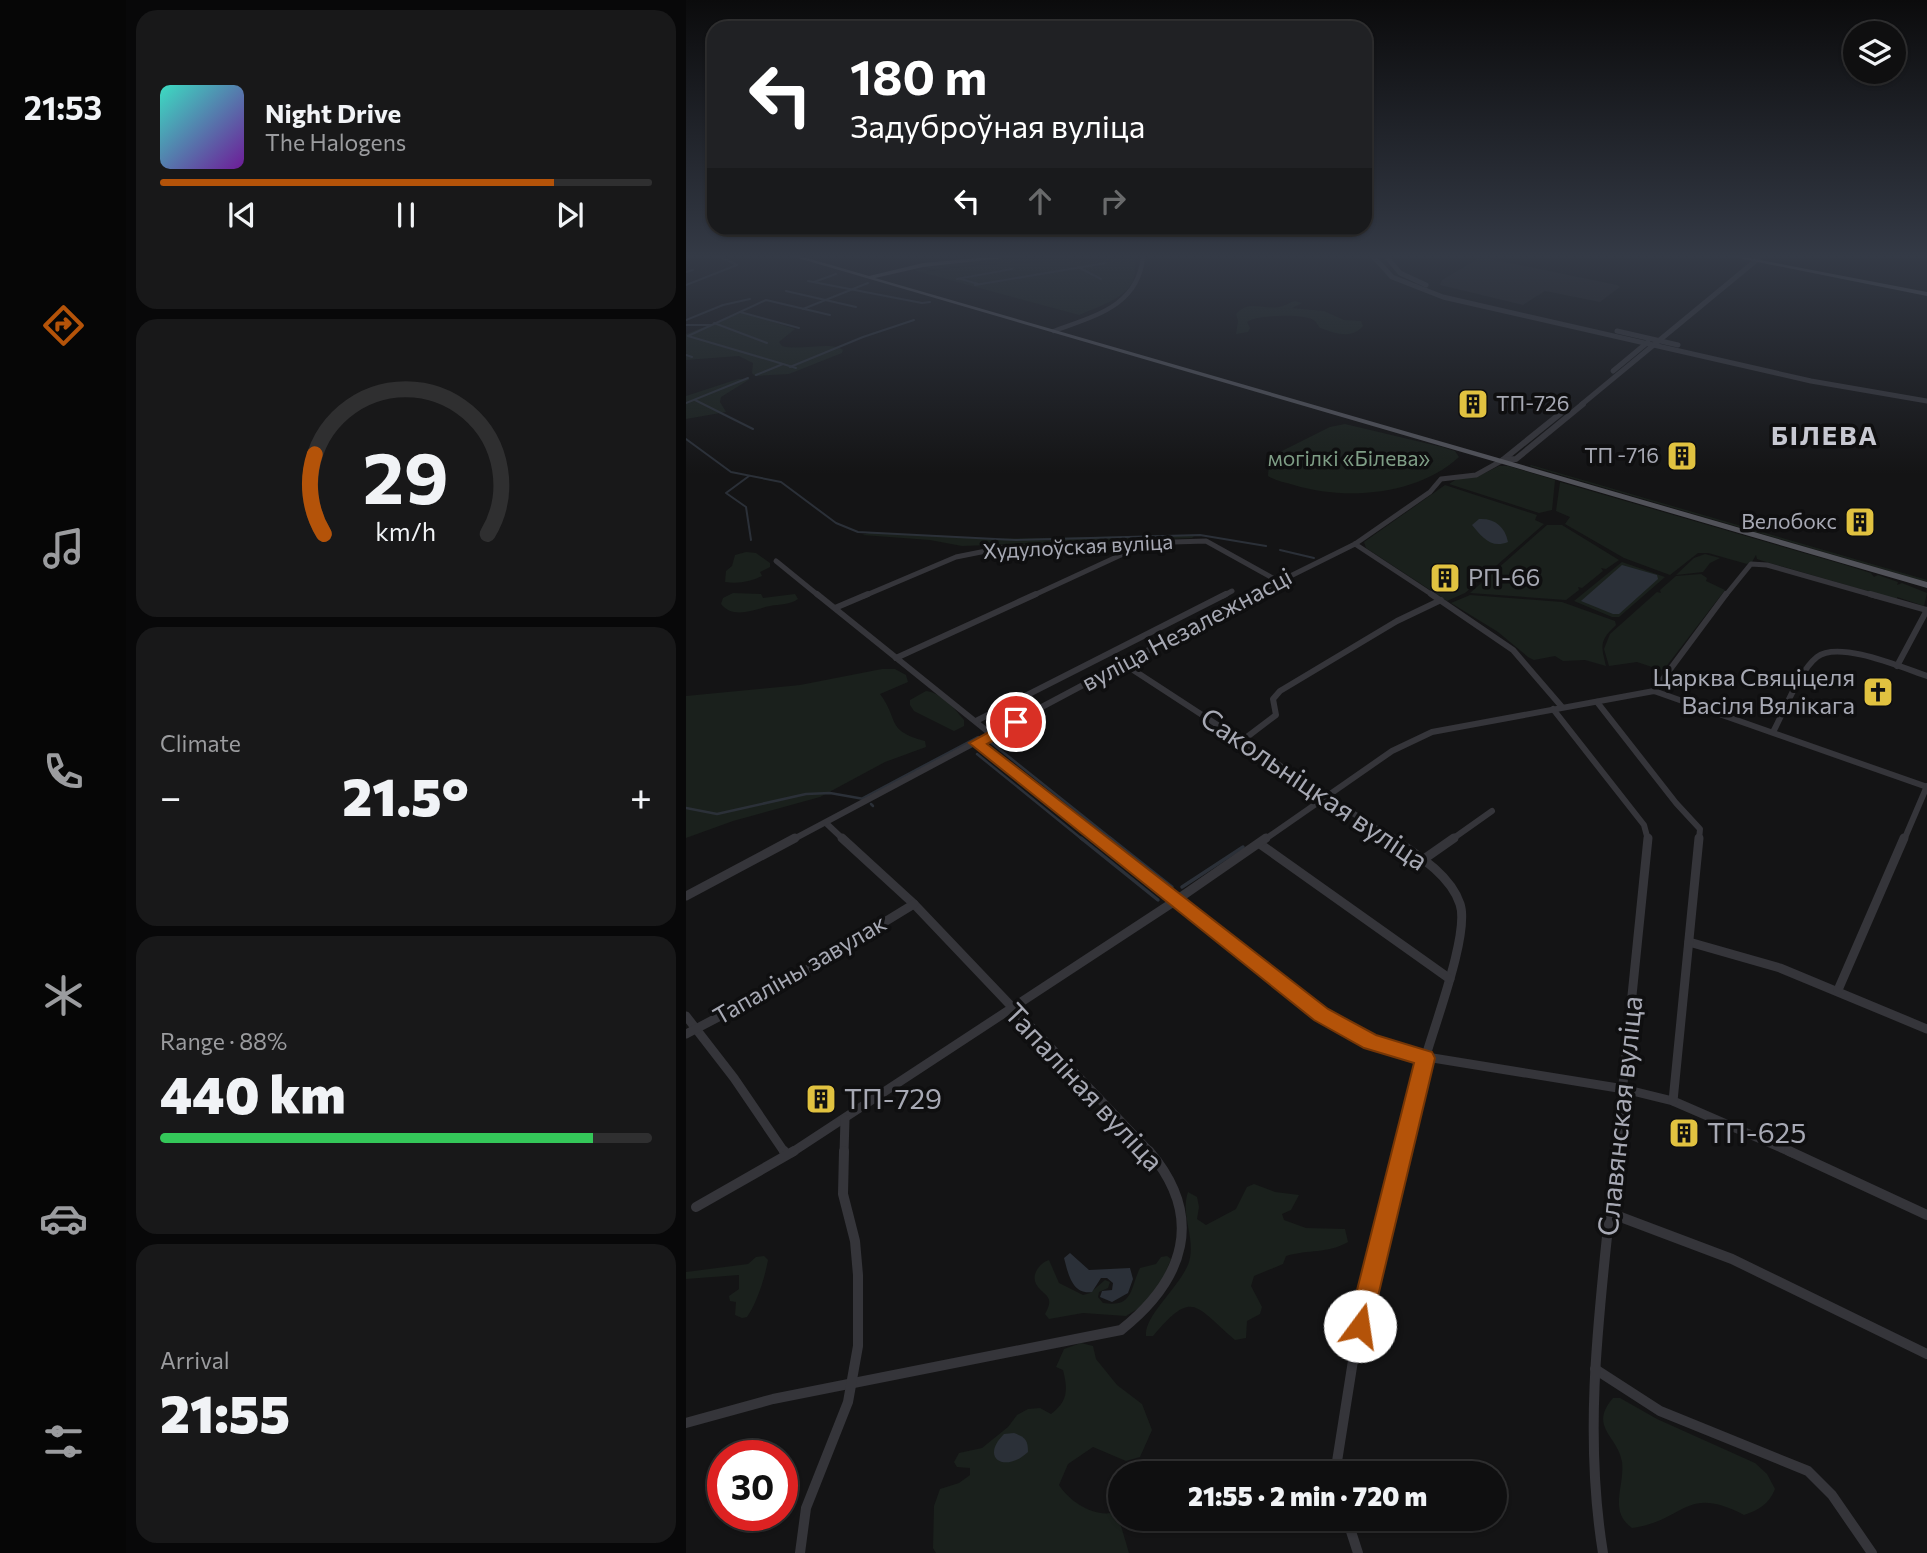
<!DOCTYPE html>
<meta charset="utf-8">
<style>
body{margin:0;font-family:Commissioner,sans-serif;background:#181819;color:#f1f3f6;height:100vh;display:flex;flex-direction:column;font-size:26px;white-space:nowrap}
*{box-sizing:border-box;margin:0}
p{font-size:23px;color:#9b9c9f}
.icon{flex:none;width:38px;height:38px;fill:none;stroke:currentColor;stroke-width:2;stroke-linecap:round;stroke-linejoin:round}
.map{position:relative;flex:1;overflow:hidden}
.side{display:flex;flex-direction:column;gap:10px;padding:10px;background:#080809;width:560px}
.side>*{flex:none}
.top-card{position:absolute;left:21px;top:21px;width:665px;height:214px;border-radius:21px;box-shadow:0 2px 5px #0004,0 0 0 2px #2f2f30;background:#202124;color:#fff;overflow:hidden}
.tools{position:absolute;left:1157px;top:21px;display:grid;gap:14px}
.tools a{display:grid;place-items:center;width:63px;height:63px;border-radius:50%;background:#0f0f10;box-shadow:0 2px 5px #0004,0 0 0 2px #2f2f30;font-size:35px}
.speed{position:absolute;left:21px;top:1440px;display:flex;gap:14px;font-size:35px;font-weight:700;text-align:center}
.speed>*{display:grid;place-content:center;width:91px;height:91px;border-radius:50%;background:#0f0f10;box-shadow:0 2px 5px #0004,0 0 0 2px #2f2f30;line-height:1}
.speed .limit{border:10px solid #d22;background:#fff;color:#111}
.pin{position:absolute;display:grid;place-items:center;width:60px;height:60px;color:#fff;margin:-30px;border:4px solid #fff;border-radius:50%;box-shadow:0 2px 7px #0007}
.me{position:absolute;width:77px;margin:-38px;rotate:14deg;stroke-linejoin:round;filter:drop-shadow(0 0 5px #0008)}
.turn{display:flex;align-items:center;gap:24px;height:147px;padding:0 28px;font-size:32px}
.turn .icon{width:91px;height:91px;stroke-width:2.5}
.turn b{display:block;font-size:49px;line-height:60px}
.lanes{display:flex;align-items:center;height:66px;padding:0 28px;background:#0003;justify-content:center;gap:35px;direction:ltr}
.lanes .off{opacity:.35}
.big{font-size:52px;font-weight:800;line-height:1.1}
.side .card{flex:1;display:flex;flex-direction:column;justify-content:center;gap:10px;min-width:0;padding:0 24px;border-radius:21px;background:#181819}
.side .dial{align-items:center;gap:0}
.dial svg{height:182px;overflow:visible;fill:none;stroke:#2f2f30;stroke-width:7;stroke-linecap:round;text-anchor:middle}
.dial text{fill:#f1f3f6;stroke:none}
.song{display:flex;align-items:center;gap:21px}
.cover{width:84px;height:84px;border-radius:10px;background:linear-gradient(135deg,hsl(170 70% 55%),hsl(280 70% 35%))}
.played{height:7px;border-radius:4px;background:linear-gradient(90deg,#b45309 80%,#2f2f30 80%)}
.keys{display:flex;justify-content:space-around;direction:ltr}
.heat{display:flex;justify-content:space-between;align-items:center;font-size:38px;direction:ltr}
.charge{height:10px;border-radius:5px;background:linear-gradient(90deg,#34c759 88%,#2f2f30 0)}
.trip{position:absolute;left:422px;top:1461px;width:399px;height:70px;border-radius:35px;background:#0f0f10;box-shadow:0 2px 5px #0004,0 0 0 2px #2f2f30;font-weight:800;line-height:70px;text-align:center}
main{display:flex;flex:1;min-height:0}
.tab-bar{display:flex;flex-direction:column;width:126px;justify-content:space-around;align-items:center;background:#060606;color:#9b9c9f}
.tab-bar .icon{width:49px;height:49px}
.tab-bar .active{color:#b45309}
.tab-bar b{font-size:32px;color:#f1f3f6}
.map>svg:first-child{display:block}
.built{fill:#202022}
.green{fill:#1a201c}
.water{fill:#2b3038}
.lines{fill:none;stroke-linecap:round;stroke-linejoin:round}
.stream-far2{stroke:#2b3038;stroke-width:2}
.stream-far1{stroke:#2b3038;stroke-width:2.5}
.stream{stroke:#2b3038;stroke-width:3.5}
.minor-far4{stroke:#35353a;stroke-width:4.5}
.minor-far3{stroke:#35353a;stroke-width:5}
.minor-far2{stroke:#35353a;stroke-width:6}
.minor-far1{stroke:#35353a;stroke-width:9}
.minor{stroke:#35353a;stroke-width:10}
.tertiary-far1{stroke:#35353a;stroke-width:5}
.tertiary{stroke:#35353a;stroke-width:6}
.primary{fill:#515259;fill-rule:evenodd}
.route{fill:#b45309;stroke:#753606;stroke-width:2}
.labels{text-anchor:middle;stroke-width:7;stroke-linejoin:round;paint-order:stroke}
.far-poi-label{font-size:21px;fill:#a7a9b4;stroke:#0f0f10;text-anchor:end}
.far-park-label{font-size:21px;fill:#7f9e86;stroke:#0f0f10}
.far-street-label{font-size:21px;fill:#a7a9b4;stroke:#0f0f10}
.poi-label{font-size:24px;fill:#a7a9b4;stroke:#0f0f10;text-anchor:start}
.street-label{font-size:24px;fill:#a7a9b4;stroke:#0f0f10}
.far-district-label{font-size:26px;font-weight:bold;letter-spacing:2px;fill:#c7c8d1;stroke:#0f0f10}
.near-street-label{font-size:28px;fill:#a7a9b4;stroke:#0f0f10}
.near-poi-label{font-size:28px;fill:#a7a9b4;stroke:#0f0f10;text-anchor:start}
</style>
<main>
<nav class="tab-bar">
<b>21:53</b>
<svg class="icon active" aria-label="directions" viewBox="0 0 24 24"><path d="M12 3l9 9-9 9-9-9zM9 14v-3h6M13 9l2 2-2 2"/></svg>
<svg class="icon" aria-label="music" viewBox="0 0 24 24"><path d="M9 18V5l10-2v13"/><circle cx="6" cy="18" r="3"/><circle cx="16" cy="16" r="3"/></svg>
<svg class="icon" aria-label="phone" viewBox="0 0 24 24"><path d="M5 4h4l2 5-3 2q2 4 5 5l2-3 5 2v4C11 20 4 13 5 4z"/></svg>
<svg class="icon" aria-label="climate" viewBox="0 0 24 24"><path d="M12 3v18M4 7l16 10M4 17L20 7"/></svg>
<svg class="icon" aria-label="car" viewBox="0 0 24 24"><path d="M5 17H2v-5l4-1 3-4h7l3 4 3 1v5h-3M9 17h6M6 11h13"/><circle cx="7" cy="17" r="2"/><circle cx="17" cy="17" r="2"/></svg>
<svg class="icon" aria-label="filters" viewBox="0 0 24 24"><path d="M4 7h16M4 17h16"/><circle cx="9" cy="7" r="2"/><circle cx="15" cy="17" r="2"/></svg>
</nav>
<section class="side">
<div class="card">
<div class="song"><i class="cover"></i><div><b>Night Drive</b><p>The Halogens</p></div></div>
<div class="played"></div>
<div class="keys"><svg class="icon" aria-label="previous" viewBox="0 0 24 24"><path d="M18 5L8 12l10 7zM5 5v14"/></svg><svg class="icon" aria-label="pause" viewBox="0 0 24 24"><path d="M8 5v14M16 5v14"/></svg><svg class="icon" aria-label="next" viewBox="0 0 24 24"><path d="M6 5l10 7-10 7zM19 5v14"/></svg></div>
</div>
<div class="card dial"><svg viewBox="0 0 100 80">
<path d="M14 69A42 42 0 1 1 86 69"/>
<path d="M14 69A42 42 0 0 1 10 34" stroke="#b45309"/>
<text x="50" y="56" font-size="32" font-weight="700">29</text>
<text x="50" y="72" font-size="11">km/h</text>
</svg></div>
<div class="card"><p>Climate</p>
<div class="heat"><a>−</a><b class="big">21.5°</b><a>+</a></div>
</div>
<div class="card"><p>Range · 88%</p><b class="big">440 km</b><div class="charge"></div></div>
<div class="card"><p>Arrival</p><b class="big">21:55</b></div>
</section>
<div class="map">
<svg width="1241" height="1553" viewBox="0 0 1241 1553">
<rect width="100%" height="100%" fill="#141415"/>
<polygon class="built" points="795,257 931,285 934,287 914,302 859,291 837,305 754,285 756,280"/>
<g class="green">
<polygon points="364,256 439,257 286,265 249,269 238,267 307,259"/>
<path d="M449,258C449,265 450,275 447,281C439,299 409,308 393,315L227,270H244L238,272L294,265Z"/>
<path d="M609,301L616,303L606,308L638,311L658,320L675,321L677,326C665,340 649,333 634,328C632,326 631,323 629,321C620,313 570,315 561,322L564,328L562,332L550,334L552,321L550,314C563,299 577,310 593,307C597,307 604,302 609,301Z"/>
<path d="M57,312L109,329L93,342L96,346C113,351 147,341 157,350L156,353L103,374L69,376L66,373L67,363L53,356L0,360V334Z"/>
<polygon points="52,379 64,379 35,397 34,402 40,412 0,419 0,396"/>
<path d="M659,424L756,447L769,451L773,457C732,495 660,501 608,485C599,482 590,481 582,476L583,462L586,456L644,427Z"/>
<polygon points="845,465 1241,580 1241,582 844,466"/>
<polygon points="813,466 822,466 869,480 866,510 853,513 763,484 772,478 795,475"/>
<polygon points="874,482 1156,564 1185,573 1188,577 1192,575 1212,582 1211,585 1216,583 1241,593 1238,606 1211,597 1211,599 1202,597 1077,561 1071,559 1070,555 1066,562 1061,564 1022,553 1012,553 984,575 938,558 879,524 884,517 870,511"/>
<polygon points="759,485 851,515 849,520 858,524 779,593 761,601 680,548 678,542"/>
<polygon points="861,525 876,525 933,560 920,569 915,568 917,571 896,588 892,587 893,590 880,600 784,593"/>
<polygon points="186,532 298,539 509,535 506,538 276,546 244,540 176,535"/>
<path d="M60,552L70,553L84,563V567L74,572L76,576C64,582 52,584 39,582L40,571L46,566L49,555Z"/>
<polygon points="1019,554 1034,558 1024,563 1017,572 990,575 1008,558"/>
<polygon points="936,562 979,577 933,617 926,617 888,601"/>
<polygon points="1015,574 1021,578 1020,581 1039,590 979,668 975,670 951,662 923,666 918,649 924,634 971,592 975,593 974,590 990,576"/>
<path d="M47,593L75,594L77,598L109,594L112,599C104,605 94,604 84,606C68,609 48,620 35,604L37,598Z"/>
<path d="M784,595L876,602L929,621L930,625C913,641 915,645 920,666L899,660L877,661L869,656L848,660L842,657L812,632L765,603Z"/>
<path d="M196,669H209L220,675L222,682L194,694C214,721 199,730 239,741L240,747L199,762L134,797L47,821L0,838V696L114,685Z"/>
<path d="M240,691C256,693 268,708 278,720V726L268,731L228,711L224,705V700Z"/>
<path d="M568,1184L589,1192L613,1195L605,1210L596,1214L598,1220L620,1228L659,1229L662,1242C641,1254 623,1249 600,1256L597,1264L568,1276L565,1286L576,1307L574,1314L561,1321L560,1338L549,1340C508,1305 507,1289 467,1336H460C458,1315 495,1286 503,1262C510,1238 494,1215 502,1192L511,1197L513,1207L511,1219L520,1225L550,1209L561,1187Z"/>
<path d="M78,1256L82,1260C79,1277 71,1303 61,1317L56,1318L49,1315L50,1302L44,1301L43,1296L53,1289V1275L0,1279V1272L62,1264L70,1257Z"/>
<path d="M481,1256L485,1259L474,1286L453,1308L440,1316L397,1313L363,1319L359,1314C370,1295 357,1296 350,1284C345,1274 354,1263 363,1260L373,1283L397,1295L404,1293L419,1280L424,1282L422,1288L413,1292L412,1297L417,1303C448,1308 444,1288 454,1268L470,1264L475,1257Z"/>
<path d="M395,1343L407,1346L410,1359L431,1385L456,1404L466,1430L454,1457L440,1461L407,1447L382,1464L373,1485C383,1501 406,1516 425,1513L435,1526L443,1553H250L247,1548L248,1506L254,1489L273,1483L284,1475V1468L271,1467L268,1462L273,1453L296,1448L322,1427L331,1415L342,1409L354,1408L365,1414C382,1401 382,1390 377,1370L370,1367L378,1349Z"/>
<path d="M927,1398H934L971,1419L1069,1463L1081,1474L1089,1489C1083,1504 1073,1510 1058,1515C999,1484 999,1521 946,1528C922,1511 939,1486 936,1462C932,1436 902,1427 927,1398Z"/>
</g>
<g class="water">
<path d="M793,519C808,518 819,526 822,542C805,549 796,537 786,525Z"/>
<polygon points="936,565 971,575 972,579 933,614 927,614 895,601"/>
<path d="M384,1253L403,1270L444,1268L447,1279L442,1293L426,1302L414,1297L416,1291L426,1290L427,1283L421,1278H415L406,1292C386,1295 382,1273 378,1258Z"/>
<path d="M328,1433C339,1437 342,1440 342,1452C320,1473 293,1459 318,1434Z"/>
</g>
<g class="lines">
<g class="stream-far2">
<polyline points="392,267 415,279"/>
<polyline points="0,272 7,270"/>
<polyline points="271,279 326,269"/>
<polyline points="275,279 292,284"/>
<polyline points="122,281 236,303 244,302"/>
<polyline points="128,282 150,274"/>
<polyline points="0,285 51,265 33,256"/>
<polyline points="289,285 420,263"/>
<polyline points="100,291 170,307"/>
<polyline points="117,309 182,283"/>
<polyline points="54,312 113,328"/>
<polyline points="0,320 37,305 64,299"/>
<polyline points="28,323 81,343"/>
<polyline points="0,325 25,325"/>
<polyline points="0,355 6,357"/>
<polyline points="97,364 110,368"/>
<polyline points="104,367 177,337 228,320"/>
<polyline points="70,375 97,364 2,336 80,300 144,315"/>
<polyline points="9,400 67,429"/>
<polyline points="0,403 62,378"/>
<polyline points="0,439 45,472 95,482 150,523 172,532 329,540 514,535 580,546"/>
<polyline points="63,476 40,493 60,507 65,540"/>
<polyline points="594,550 628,558"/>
</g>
<g class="stream-far1">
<polyline points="312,726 319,722"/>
<polyline points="303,741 427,840"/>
<polyline points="291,754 397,840"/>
<polyline points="177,798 292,737"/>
<polyline points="185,804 187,806"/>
<polyline points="0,808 31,814 120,794 144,793 178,799"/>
</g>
<g class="stream">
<polyline points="395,838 472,900"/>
<polyline points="424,838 486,887"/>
<polyline points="496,887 557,847"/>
</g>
<path class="minor-far4" d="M368,331C408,316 453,306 457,256"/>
<g class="minor-far3">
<polyline points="669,544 748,596"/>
<polyline points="90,561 133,596"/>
<polyline points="178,596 270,557 320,547 520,541 592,581"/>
<polyline points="346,596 437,554"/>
<polyline points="537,596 546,591"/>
<polyline points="564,596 669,544 744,492 755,479 790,475 817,460"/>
<polyline points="1039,596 1065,564 1081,565 1190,596"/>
</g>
<g class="minor-far2">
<polyline points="131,594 306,735"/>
<polyline points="745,594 827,650 876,707"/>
<polyline points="1184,594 1241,610"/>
<polyline points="149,608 182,594"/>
<polyline points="210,658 350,594"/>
<polyline points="438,664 708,840"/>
<polyline points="1211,666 1241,610"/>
<polyline points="968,691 1040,594"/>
<polyline points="911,702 990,803 1014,829 1013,840"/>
<polyline points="867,709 958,825 962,840"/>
<polyline points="290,721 540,594"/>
<path d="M1087,732C1098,712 1113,671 1131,657C1153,640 1217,668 1241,676"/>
<polyline points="557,740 590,715 587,699 594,691 711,621 755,600"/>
<polyline points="290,743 413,840"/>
<polyline points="140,823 158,840"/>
<polyline points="106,840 568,594"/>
<polyline points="578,840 706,751 746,732 968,691 1241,787"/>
<polyline points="765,840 806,811"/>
<polyline points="1218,840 1241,786"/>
</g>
<g class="minor-far1">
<polyline points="156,838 228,904 465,1153"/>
<polyline points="411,838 635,1014 670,1035 716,1053 938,1089 987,1101 1107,1153"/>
<path d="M706,838C730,854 764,874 774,904C784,933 748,1026 739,1059C730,1090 724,1121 716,1153"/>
<polyline points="574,844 764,979"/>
<polyline points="738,859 768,838"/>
<polyline points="0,896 109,838"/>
<polyline points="1003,942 1094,968 1241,1029"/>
<polyline points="1152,990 1218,838"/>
<polyline points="0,1016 48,1078 99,1153"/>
<polyline points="0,1034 107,978 228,904"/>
<polyline points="987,1101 1013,838"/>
<polyline points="105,1153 489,901 580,838"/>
<polyline points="158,1153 159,1119"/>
<polyline points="930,1153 962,838"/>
</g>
<g class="minor">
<polyline points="98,1151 100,1154"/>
<polyline points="1103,1151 1241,1215"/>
<polyline points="10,1207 108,1151"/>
<polyline points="924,1213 1046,1259 1241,1354"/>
<polyline points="909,1369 974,1411 1122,1471 1146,1495 1186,1553"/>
<path d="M0,1423L87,1399L435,1330C499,1279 519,1217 463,1151"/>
<polyline points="649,1474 669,1348 717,1151"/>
<polyline points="661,1519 672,1553"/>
<polyline points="114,1553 120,1508 162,1402 172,1346 172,1275 169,1241 157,1194 158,1151"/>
<path d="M917,1553C895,1419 917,1285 930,1151"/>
</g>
<g class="tertiary-far1">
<polyline points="687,256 706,277 757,297 1125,381 1241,401"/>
<polyline points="700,256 714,273 740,285"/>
<polyline points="931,331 992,345"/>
<polyline points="927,371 962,342"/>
<polyline points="895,405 1073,258"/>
</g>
<g class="tertiary">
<polyline points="818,459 875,413"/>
<polyline points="817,460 830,459 897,404"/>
</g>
<g class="primary">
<polygon points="105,256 114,256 183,276 237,263 314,256 336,256 237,267 189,278 1241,582 1241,588"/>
<polygon points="1042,256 1053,256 1241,292 1241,296"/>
</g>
</g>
<linearGradient id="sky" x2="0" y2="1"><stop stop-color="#0b0b0c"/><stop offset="0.54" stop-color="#343a46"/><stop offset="1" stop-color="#343a46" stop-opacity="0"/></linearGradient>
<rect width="1241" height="474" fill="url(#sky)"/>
<polygon class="route" points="330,717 336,718 338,722 336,725 301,744 642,1009 690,1035 746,1052 749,1058 683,1334 674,1338 665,1334 662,1326 728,1063 678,1048 628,1020 283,743"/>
<defs>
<g id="building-square" transform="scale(1.575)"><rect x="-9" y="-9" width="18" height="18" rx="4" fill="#e1c240" stroke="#0f0f10"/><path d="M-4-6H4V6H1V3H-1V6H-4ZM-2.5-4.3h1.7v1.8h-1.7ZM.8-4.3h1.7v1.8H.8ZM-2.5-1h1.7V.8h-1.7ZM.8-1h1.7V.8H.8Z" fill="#111"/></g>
<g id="church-square" transform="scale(1.575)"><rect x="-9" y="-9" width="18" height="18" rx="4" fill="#e1c240" stroke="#0f0f10"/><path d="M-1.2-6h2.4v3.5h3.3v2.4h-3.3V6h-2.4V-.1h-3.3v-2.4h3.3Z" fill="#111"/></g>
</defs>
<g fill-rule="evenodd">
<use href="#building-square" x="787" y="404"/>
<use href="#building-square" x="996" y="456"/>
<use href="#building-square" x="1174" y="522"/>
<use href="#building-square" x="759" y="578"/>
<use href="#church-square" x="1192" y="692"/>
<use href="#building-square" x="135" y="1099"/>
<use href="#building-square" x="998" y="1133"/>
</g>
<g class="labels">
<g class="far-poi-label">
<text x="810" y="411" text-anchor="start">ТП-726</text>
<text x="973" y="463">ТП -716</text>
<text x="1151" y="529">Велобокс</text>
</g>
<g class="far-park-label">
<text x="663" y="466">могілкі «Білева»</text>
</g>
<g class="far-street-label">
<text transform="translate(392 547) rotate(-3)" y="7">Худулоўская вуліца</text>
</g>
<g class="poi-label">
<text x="782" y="586">РП-66</text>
<text x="1169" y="686" text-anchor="end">Царква Свяціцеля<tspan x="1169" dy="28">Васіля Вялікага</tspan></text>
</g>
<g class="street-label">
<text transform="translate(501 630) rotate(-28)" y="8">вуліца Незалежнасці</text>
<text transform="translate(114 970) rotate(-30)" y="8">Тапаліны завулак</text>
</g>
<g class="far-district-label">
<text x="1139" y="445">БІЛЕВА</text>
</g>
<g class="near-street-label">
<text transform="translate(628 789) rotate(34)" y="10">Сакольніцкая вуліца</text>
<text transform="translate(398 1087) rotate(47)" y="10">Тапаліная вуліца</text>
<text transform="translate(934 1116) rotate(-84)" y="10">Славянская вуліца</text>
</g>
<g class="near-poi-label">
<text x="158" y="1109">ТП-729</text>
<text x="1021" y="1143">ТП-625</text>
</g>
</g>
</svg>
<div class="tools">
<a><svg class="icon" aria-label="layers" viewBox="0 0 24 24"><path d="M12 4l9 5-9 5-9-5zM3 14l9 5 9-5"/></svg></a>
</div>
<div class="speed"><div class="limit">30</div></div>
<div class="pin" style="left:330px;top:722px;background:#d93025"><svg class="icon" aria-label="arrive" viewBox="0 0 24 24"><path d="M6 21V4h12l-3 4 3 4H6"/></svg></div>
<svg class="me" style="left:674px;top:1326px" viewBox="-20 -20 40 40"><circle r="19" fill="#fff"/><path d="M0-13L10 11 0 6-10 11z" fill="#b45309"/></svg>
<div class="trip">21:55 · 2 min · 720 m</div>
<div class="top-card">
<div class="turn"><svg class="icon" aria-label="left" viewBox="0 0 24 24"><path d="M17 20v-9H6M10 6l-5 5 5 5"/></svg><div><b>180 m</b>Задуброўная вуліца</div></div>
<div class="lanes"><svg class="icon" aria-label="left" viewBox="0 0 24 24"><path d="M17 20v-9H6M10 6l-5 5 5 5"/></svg><svg class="icon off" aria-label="ahead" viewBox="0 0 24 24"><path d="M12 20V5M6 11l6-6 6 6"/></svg><svg class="icon off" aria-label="right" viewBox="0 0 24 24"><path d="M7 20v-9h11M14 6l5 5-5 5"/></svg></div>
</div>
</div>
</main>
